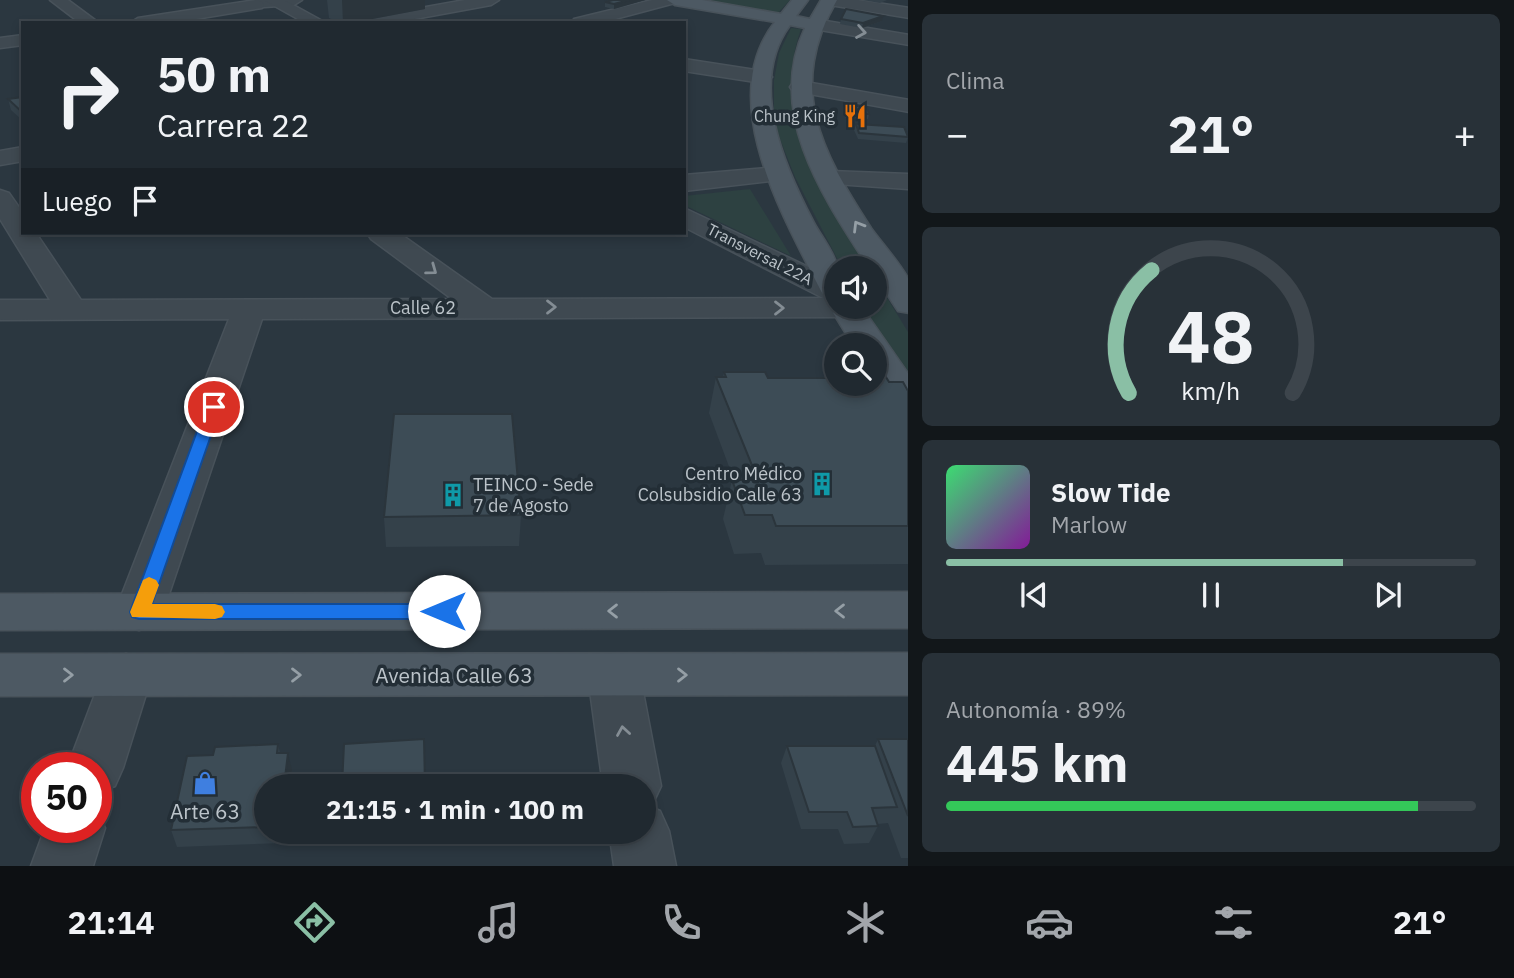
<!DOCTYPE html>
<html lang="es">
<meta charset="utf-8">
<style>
body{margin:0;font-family:"IBM Plex Sans",sans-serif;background:#283138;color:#f1f3f6;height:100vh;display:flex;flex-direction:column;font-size:26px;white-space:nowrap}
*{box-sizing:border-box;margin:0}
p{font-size:23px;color:#a2a6ab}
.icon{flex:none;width:38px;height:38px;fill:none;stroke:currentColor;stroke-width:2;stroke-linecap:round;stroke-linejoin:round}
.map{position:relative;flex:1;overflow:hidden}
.details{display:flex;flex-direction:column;gap:14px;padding:14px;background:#12171a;width:606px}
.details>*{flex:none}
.banner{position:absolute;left:21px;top:21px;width:665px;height:214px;border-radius:0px;box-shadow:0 4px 10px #0003,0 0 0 2px #3d454c;background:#202930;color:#f1f3f6;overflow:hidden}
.controls{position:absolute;left:824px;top:256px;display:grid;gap:14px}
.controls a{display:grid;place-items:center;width:63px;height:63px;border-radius:50%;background:#202930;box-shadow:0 4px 10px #0003,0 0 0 2px #3d454c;font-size:35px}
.speed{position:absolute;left:21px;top:752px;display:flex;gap:14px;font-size:35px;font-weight:700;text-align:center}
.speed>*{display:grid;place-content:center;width:91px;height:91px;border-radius:50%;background:#202930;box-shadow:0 4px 10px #0003,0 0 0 2px #3d454c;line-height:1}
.speed .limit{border:10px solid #d22;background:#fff;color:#111}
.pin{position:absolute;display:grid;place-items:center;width:60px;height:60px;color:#fff;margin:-30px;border:4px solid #fff;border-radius:50%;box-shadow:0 2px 7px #0007}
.me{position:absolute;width:77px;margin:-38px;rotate:270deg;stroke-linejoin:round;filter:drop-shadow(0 0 5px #0008)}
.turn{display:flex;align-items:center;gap:24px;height:147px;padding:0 21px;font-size:32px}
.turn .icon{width:91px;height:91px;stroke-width:2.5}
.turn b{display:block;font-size:49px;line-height:60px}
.then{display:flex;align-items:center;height:66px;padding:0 21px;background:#0003;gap:14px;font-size:26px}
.big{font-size:52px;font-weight:700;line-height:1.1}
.details .card{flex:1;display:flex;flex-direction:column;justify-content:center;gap:10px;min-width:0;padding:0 24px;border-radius:10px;background:#283138}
.details .dial{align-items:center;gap:0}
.dial svg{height:182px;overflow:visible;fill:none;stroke:#3d454c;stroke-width:7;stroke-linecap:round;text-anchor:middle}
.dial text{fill:#f1f3f6;stroke:none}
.song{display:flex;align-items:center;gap:21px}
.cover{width:84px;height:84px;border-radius:10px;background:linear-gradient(135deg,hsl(140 70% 55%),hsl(290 70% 35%))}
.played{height:7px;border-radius:4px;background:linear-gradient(90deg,#8abfa5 75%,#3d454c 75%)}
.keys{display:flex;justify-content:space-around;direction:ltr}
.heat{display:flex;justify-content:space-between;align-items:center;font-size:38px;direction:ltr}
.charge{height:10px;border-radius:5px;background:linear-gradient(90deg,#34c759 89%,#3d454c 0)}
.trip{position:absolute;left:254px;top:774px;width:402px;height:70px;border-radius:35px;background:#202930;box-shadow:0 4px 10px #0003,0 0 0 2px #3d454c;font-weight:700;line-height:70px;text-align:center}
.tab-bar{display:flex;height:112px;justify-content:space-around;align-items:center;background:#0d1013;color:#a2a6ab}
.tab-bar .icon{width:49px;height:49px}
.tab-bar .active{color:#8abfa5}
.tab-bar b{font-size:32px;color:#f1f3f6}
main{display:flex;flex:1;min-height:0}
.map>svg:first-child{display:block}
.green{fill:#2d4141}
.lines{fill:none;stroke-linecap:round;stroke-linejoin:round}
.minor-casing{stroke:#48525a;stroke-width:3}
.tertiary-casing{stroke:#48525a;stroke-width:3}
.secondary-casing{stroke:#48525a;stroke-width:3}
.minor{fill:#3f4951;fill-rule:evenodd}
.tertiary{fill:#3f4951;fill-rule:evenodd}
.secondary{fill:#4d5963;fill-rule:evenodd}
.wall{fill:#34414a}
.shaded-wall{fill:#2b353c}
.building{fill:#3d4c56;stroke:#2b353c;stroke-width:2}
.oneway{stroke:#848d94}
.oneway2{stroke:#959fa6}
.route{fill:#1a73e8;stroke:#114b97;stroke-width:2}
.slow{fill:#f59e0b}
.labels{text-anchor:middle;stroke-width:7;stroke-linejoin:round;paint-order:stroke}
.far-poi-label{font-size:16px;fill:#bcc4ca;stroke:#232e36;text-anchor:end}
.far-street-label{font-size:16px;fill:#bcc4ca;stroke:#232e36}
.street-label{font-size:18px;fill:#bcc4ca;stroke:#232e36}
.poi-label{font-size:18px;fill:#bcc4ca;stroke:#232e36;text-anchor:end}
.near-street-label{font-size:21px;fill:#bcc4ca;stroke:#232e36}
.near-poi-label{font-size:21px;fill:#bcc4ca;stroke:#232e36}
</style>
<main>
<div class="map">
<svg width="909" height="866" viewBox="0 0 909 866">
<rect width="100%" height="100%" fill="#2b3740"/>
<g class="green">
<polygon points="693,0 790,0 778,13"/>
<path d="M791,28L801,29C769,122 824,191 869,268H842L795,177L774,124V80L779,53Z"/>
<polygon points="750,189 791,256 684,205 684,196"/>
<polygon points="875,278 908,332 908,383 863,306 875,306"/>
</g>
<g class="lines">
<g class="minor-casing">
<g id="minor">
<polygon points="50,0 68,0 99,23 80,23"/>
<polygon points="259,0 302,0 294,5 250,8 248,5 250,2"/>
<polygon points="465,0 499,0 491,5 393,23 357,23 365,18"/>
<polygon points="822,0 858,0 909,8 909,18 830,5"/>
<polygon points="814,19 909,35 909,45 808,28 806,24 808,20"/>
<polygon points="684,59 762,71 772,77 762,83 684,71"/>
<polygon points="800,81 909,100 909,112 793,91 790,87 793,83"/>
<polygon points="830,171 909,174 909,189 821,183 818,178 821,173"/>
<polygon points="0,190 9,193 23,213 23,233 36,233 81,300 452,299 371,239 367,233 399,233 492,299 836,298 836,306 862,307 857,314 846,317 262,319 163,612 156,625 139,630 122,625 115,612 229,319 0,320 0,300 50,300 0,219"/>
<polygon points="126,654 144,660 152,675 123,768 115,786 96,793 96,768 67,768 108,660"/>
<polygon points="614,655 632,661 640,676 661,786 652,805 648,806 660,811 669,831 676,866 614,866 609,831 644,831 644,786 603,786 588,676 596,661"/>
<polygon points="96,808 105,828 93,866 31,866 45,828 96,828"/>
</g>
</g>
<g class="tertiary-casing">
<g id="tertiary">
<polygon points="256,0 262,2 264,5 262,8 172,23 130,23 138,18"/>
<polygon points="264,0 284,0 326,23 305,23"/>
<polygon points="652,0 678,0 675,3 600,23 572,23 574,19"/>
<polygon points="23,35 23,45 0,48 0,38"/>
<polygon points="23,147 23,161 0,165 0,151"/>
<polygon points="778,167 787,169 790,174 787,179 684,191 684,175"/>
<polygon points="684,208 836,280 836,301 825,299 684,227"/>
</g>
</g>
<g class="secondary-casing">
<g id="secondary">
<path d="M667,0H702L781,14L792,0H808L796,16L810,19L821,0H837C786,87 821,151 871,228C880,241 905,269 909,281C909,290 909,304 909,313L898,311L875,276V268H869C823,197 765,113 805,28L790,25C747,83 785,168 814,223C821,236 833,251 837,265C839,273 836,295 836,306H861L909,375V413L896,410L875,378V345H853L829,306L834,300L825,298L821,291C784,218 714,99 775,22L675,5Z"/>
<polygon points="909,592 909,628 0,630 0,594"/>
<polygon points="909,653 909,695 0,696 0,654"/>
</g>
</g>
<use href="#minor" class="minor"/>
<use href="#tertiary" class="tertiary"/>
<use href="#secondary" class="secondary"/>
</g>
<g class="wall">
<polygon points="327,0 425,0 425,9 351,23 340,23 329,18"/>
<polygon points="609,0 645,0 614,9 605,7 605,2"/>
<polygon points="863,0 887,0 880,3"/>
<polygon points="841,19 882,21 862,28 840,24"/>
<polygon points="23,97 23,121 11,110 8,99"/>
<polygon points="844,103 869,114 868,119 845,118 843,109"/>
<polygon points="856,124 908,137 906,143 858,139 854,130"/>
<polygon points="835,370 836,370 836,383 889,382 908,391 908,564 765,565 761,553 734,554 723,519 732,480 734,480 709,413 716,377 723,377 724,372 768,378 832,378"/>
<polygon points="521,515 519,546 386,547 384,517"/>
<polygon points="878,739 908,739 908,858 901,858 888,823 878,824 878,826 869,843 844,844 838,829 801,829 781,763 787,746 875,746"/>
<polygon points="278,744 280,753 292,770 290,786 266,786 266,831 284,831 283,843 177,847 171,830 213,755"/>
<polygon points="342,831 426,831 427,837 343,842"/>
</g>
<g class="shaded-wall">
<polygon points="342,0 425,0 425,9 351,23 343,23"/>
<polygon points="629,0 645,0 614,9 614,4"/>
<polygon points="883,16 882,21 862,28 863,23"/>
<polygon points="288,753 292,770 290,786 284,786"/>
<polygon points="280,831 284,831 283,843"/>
</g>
<g class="building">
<polygon points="613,0 629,0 614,4 605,2"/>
<polygon points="846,9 883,16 863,23 841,19"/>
<polygon points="23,97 23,113 8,99"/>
<polygon points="844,103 867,108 869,114 847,112"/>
<polygon points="856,124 904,127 908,137 859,133"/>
<polygon points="881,369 889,382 903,382 908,391 908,526 776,526 772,515 745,515 732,480 758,480 716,377 726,377 724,372 765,372 768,378 836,378 836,383 875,383 875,370"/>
<polygon points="394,414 512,414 521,515 384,517"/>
<polygon points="424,739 425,786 342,786 344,744"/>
<polygon points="878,739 908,739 908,816"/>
<polygon points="278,744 277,753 288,753 284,786 266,786 266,827 171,830 187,756 213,755 215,747"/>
<polygon points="787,746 875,746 897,807 872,808 878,826 853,827 847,812 809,812"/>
</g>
<defs><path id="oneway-chevron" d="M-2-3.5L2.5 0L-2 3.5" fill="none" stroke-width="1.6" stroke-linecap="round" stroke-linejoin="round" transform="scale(1.75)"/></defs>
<g class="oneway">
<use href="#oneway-chevron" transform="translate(861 32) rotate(10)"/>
<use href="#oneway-chevron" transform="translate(432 270) rotate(36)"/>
<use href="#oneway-chevron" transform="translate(551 307)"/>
<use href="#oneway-chevron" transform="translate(779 308)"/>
<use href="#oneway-chevron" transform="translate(623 731) rotate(-99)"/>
</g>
<g class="oneway2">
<use href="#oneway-chevron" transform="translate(858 226) rotate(-121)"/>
<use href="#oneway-chevron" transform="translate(613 611) rotate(180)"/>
<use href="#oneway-chevron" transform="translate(840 611) rotate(180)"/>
<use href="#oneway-chevron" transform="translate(68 675)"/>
<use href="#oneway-chevron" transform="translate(296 675)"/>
<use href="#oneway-chevron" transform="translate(682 675)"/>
</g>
<polygon class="route" points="214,402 221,407 152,604 444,604 451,606 454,611 451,617 444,619 139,619 132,617 130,612 206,407"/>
<polygon class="slow" points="149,577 156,580 159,585 152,604 215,604 222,606 225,612 222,617 215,619 132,617 130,612 143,580"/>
<defs>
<g id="restaurant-bare" transform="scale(1.89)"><path d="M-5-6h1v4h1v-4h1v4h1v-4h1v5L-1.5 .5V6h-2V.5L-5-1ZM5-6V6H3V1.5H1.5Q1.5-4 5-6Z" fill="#e8710a" stroke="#232e36" stroke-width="2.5" paint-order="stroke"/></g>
<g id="building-bare" transform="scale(1.89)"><path d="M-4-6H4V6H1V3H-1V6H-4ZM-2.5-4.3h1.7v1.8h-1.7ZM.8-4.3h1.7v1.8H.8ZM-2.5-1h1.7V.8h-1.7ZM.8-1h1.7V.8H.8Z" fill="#0f9aa8" stroke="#232e36" stroke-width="2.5" paint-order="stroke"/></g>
<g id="shop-bare" transform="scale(1.89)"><path d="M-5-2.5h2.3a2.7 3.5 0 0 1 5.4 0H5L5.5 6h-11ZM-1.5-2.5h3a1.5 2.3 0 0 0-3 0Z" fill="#3f7fe0" stroke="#232e36" stroke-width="2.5" paint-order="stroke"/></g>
</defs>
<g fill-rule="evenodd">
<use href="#restaurant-bare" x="855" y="116"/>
<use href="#building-bare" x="822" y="484"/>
<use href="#building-bare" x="453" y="495"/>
<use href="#shop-bare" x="205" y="783"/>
</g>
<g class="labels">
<g class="far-poi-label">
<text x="835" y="122">Chung King</text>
</g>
<g class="far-street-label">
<text transform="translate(760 254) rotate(27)" y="6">Transversal 22A</text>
</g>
<g class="street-label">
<text x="423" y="314">Calle 62</text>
</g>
<g class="poi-label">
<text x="802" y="480">Centro Médico<tspan x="802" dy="21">Colsubsidio Calle 63</tspan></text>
<text x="473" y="491" text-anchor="start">TEINCO - Sede<tspan x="473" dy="21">7 de Agosto</tspan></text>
</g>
<g class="near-street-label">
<text x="454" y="683">Avenida Calle 63</text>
</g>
<g class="near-poi-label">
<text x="205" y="819">Arte 63</text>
</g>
</g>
</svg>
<div class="controls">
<a><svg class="icon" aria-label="sound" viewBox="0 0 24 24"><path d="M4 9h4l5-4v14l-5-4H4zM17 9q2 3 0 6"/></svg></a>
<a><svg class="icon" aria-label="search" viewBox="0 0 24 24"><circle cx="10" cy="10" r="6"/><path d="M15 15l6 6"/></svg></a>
</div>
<div class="speed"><div class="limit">50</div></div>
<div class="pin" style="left:214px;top:407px;background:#d93025"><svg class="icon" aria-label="arrive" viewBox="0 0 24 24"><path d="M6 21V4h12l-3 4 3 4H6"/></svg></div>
<svg class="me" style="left:444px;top:611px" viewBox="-20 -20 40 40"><circle r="19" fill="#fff"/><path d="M0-13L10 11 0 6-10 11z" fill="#1a73e8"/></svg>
<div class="trip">21:15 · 1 min · 100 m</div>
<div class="banner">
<div class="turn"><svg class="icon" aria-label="right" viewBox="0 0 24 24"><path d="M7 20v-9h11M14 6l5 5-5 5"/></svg><div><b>50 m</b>Carrera 22</div></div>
<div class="then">Luego<svg class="icon" aria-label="arrive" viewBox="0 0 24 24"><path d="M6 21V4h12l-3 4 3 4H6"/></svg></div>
</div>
</div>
<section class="details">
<div class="card"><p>Clima</p>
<div class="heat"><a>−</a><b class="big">21°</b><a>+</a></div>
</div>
<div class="card dial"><svg viewBox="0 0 100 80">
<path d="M14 69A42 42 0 1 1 86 69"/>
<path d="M14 69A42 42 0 0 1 24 15" stroke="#8abfa5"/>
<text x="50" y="56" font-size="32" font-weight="700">48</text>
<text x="50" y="72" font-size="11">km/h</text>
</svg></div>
<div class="card">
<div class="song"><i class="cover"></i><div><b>Slow Tide</b><p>Marlow</p></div></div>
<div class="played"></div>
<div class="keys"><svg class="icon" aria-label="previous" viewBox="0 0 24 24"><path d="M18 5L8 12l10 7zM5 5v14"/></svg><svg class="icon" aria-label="pause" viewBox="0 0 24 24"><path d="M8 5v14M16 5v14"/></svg><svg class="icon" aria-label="next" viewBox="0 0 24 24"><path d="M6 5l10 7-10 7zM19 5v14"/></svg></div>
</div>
<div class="card"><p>Autonomía · 89%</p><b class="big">445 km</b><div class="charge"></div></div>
</section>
</main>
<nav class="tab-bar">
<b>21:14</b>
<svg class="icon active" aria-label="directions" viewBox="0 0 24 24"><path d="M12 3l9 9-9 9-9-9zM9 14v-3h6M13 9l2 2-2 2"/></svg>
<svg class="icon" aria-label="music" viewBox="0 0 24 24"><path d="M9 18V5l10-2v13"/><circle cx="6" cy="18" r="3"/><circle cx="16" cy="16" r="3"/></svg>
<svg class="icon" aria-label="phone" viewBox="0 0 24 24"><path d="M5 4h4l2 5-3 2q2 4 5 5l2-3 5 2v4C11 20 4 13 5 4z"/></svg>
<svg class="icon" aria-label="climate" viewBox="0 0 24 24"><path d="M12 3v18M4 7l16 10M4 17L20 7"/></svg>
<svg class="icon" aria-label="car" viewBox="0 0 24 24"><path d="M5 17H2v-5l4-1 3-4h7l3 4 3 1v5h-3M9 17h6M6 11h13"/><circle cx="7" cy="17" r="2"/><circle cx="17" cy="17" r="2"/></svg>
<svg class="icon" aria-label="filters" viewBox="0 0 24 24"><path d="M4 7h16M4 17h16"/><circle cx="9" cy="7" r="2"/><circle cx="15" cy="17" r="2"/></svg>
<b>21°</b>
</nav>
